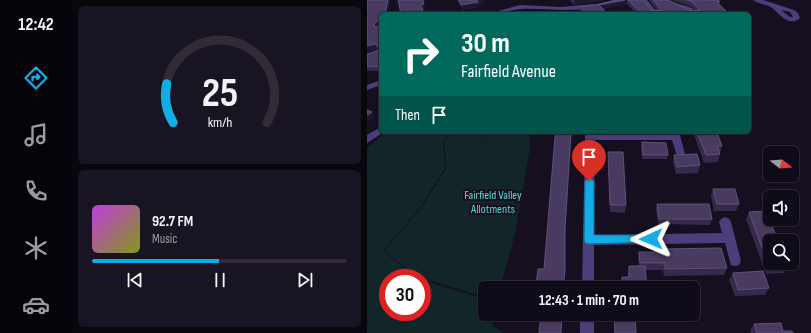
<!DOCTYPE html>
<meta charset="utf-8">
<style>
body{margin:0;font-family:"Sofia Sans Condensed",sans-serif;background:#191421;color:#f1f3f6;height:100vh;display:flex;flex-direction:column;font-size:15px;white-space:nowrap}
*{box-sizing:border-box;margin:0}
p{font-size:13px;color:#9c9ba2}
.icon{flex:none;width:22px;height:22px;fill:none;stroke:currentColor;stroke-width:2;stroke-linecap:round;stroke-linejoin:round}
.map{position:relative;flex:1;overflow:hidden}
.panel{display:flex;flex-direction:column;gap:6px;padding:6px;background:#09060d;width:295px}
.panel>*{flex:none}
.hud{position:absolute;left:12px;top:12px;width:372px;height:122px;border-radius:6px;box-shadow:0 1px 3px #0004,0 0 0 1px #302b37;background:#00695c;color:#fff;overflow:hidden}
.needle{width:26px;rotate:107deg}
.controls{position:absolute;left:396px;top:146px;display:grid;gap:8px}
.controls a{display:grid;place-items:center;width:36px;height:36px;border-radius:6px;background:#100b18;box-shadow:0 1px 3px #0004,0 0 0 1px #302b37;font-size:20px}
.speed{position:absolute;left:12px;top:269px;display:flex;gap:8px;font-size:20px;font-weight:700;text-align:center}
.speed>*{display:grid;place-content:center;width:52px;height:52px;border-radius:50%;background:#100b18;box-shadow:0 1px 3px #0004,0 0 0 1px #302b37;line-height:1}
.speed .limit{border:6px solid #d22;background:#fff;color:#111}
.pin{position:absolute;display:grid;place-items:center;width:34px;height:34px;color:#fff;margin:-41px -17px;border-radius:50% 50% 50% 0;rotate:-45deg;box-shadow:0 0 4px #0007}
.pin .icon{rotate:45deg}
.me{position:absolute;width:44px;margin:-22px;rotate:269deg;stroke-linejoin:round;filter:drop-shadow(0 0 3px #0008)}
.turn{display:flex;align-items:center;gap:14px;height:84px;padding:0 16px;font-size:18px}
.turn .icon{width:52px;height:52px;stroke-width:2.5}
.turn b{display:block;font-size:28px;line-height:34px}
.then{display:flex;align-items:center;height:38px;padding:0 16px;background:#0003;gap:8px;font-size:15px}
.panel .widget{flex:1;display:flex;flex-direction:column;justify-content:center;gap:6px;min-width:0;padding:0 14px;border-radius:6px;background:#191421}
.panel .dial{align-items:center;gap:0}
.dial svg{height:104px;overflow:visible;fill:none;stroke:#302b37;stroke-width:7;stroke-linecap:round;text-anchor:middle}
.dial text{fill:#f1f3f6;stroke:none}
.song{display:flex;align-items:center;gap:12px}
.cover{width:48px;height:48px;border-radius:6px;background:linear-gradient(135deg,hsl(290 70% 55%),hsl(70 70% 35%))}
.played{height:4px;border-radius:2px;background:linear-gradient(90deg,#14ace4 50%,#302b37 50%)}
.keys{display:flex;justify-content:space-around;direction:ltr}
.trip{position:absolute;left:111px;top:281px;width:222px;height:40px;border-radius:6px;background:#100b18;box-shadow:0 1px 3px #0004,0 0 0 1px #302b37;font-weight:700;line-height:40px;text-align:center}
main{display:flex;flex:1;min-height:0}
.dock{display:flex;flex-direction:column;width:72px;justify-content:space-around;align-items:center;background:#06040a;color:#9c9ba2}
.dock .icon{width:28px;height:28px}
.dock .selected{color:#14ace4}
.dock b{font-size:18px;color:#f1f3f6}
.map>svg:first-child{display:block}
.green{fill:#122629}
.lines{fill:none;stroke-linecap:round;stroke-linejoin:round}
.minor{fill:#4b3e7b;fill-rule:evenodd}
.wall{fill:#36294c}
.shaded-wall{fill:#211733}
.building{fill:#483b5f;stroke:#5f5277;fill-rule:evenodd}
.route{fill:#14ace4;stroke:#0d7094}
.labels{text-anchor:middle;stroke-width:4;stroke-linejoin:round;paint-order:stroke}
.park-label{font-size:12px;fill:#64d4cc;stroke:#150f20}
</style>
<main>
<nav class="dock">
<b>12:42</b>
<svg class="icon selected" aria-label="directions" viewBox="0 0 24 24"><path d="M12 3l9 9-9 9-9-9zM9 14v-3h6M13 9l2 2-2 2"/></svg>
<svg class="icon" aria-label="music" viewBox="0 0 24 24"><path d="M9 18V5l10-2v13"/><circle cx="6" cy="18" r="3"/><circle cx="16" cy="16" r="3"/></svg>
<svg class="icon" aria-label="phone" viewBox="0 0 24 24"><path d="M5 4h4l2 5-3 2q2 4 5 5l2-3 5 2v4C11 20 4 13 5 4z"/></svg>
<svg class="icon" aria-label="climate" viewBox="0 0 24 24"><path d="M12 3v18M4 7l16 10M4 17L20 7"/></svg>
<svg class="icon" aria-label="car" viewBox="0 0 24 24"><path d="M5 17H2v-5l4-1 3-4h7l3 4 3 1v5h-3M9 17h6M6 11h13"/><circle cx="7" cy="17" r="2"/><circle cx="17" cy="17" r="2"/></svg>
</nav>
<section class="panel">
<div class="widget dial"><svg viewBox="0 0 100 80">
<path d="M14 69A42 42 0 1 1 86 69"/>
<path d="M14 69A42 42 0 0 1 9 39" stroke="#14ace4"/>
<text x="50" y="56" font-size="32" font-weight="700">25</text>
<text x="50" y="72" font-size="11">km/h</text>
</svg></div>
<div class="widget">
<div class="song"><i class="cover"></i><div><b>92.7 FM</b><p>Music</p></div></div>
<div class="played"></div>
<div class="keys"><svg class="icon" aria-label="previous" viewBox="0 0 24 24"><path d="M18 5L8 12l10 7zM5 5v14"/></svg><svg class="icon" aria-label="pause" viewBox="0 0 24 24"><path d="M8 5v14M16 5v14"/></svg><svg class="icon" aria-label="next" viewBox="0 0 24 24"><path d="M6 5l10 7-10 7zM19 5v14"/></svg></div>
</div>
</section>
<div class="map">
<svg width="444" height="333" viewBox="0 0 444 333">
<rect width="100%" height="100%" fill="#150f20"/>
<g class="green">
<polygon points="19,132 83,132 76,142 78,168 53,208 16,251 50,278 21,278 21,312 55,312 55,280 118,299 118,314 126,314 126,326 136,333 0,333 0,148"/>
<polygon points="84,132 116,132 116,142 117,132 162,132 163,148 148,234 133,288 118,288 118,297 51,277 17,251 54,208 79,169 77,142"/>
</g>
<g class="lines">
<g class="minor">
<polygon points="274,0 280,0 292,14 285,14"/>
<path d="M297,0C304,0 306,3 312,4C322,7 324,6 331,14H324C316,7 305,8 297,0Z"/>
<path d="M386,0H396L427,10L431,13L433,18C422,28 412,13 404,7C398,4 391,4 386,0ZM414,10L423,12L426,17H423Z"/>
<path d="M227,4L229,5V7C203,13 179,8 154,9C142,10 132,14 120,14L153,5L194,7Z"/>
<polygon points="14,80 14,85 0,90 0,85"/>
<polygon points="14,127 14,132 17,132 0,143 0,135"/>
<polygon points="218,132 228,132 228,134 303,134 302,132 312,132 318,154 316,156 310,156 305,140 228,140 227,235 355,233 352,222 354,219 358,217 362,219 364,222 374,261 372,265 368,266 364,265 358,243 227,245 227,288 215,288"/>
<rect x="213" y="314" width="14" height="19"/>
</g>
</g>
<g class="wall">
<polygon points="0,0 23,0 20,14 14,14 14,71 0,71 0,54 12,50 10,49 0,52"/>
<polygon points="90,0 117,0 117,4 111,5 112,7 96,10"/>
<polygon points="203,0 238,0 207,5"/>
<polygon points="249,0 276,0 285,11 290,10 282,0 301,0 325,11 328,10 323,6 305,0 351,0 352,5 362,14 270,14 260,4 236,9 241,14 216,14 213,11 213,7 228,5"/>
<polygon points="190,132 205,132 204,145 198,235 198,276 197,288 170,288 169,285 177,269"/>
<polygon points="326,132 348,132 355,146 353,153 353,154 351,162 337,163"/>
<polygon points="275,142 301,155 300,159 275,159 274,146"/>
<polygon points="241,152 259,205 258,213 243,212 241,159"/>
<polygon points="307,155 333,165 331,173 309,174 306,163"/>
<polygon points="346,189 372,204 369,211 347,211 344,196"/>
<polygon points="290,204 345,219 343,225 291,224 289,210"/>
<polygon points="382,212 421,266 417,273 399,274 379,219"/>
<polygon points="295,249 360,268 357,275 297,276 296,270 279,270 280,288 254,288 255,277 261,277 262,266 272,266 271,258 272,252 295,252"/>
<polygon points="366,273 402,288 398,295 368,296 362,280"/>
<polygon points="247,314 268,314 269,333 247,333"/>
<polygon points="387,324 416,331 426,333 384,333 383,331"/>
</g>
<g class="shaded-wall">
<polygon points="21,0 23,0 20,14 18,14"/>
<polygon points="110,0 117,0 117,4 111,5 112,7 96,10 94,5"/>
<polygon points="207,0 238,0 207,5"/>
<polygon points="258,0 260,0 260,4 232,10 232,5"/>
<polygon points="57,4 58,9 55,9 54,5"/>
<polygon points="14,20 14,25 9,27 7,26 8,22"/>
<polygon points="14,32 14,45 12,42"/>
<polygon points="8,44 10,49 0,52 0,46"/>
<polygon points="5,112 7,117 0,122 0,115"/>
<polygon points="204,132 205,132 204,145 198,235 198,276 197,288 196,288 198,228"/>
<polygon points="195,314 196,314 195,333 194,333"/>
</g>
<g class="building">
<path d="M0,0H21L18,14H14V32L12,42H14V67L0,66V54L12,50L13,47L8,44L0,46ZM14,20L13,28L7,26L8,22Z"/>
<polygon points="31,0 56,0 57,4 54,5 57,14 34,14"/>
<polygon points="92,0 110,0 111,2 94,5"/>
<polygon points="249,0 258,0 232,5 241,14 221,14 213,7 228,5"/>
<polygon points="261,0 276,0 285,11 294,10 286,0 301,0 325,11 333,10 324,1 320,0 351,0 353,2 350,2 362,14 275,14"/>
<polygon points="0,110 5,112 0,115"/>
<polygon points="190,132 204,132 198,228 198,270 196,288 177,288 178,285 169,285 171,269 177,269 188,137"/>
<polygon points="330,132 348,132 349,135 351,135 355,146 350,146 353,154 339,155"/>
<polygon points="275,142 299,143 301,155 276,155"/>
<polygon points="241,152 256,152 259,205 243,205"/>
<polygon points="330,154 333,165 310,167 307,155"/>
<polygon points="346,189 368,189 372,204 350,204"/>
<polygon points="290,204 342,204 345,219 292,219"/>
<polygon points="399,211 411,241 403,241 403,263 420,263 421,266 402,267 382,212"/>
<polygon points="354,248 360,268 298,269 298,263 273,263 272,252 296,252 295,249"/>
<polygon points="262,266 278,266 280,288 255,288 255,277 262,277"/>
<polygon points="396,271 402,288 371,290 366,273"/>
<polygon points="174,314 195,314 194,333 172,333"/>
<polygon points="247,314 268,314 269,333 248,333"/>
<polygon points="414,323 416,331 425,331 426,333 390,333 387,324"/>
</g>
<polygon class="route" points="222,177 227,181 227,235 284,235 288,236 290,239 288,242 222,244 218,243 217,240 218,181"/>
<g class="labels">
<g class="park-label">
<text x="126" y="199">Fairfield Valley<tspan x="126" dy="14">Allotments</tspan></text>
</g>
</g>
</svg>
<div class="controls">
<a><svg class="needle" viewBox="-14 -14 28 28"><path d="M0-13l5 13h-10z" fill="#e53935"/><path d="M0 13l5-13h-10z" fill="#9c9ba2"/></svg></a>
<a><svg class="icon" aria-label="sound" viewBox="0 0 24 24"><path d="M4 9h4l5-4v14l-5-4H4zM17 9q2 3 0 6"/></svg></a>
<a><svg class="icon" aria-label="search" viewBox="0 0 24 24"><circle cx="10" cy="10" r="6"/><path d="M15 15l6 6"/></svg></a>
</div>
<div class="speed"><div class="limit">30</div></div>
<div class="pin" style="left:222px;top:181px;background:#d93025"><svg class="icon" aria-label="arrive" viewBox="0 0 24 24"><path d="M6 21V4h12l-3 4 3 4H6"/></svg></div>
<svg class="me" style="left:284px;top:239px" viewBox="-20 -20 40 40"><path d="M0-17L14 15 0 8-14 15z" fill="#14ace4" stroke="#fff" stroke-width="4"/></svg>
<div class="trip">12:43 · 1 min · 70 m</div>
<div class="hud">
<div class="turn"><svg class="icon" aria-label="right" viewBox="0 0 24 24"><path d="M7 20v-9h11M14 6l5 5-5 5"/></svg><div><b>30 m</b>Fairfield Avenue</div></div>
<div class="then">Then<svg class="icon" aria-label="arrive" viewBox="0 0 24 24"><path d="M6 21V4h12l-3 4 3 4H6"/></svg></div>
</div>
</div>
</main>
